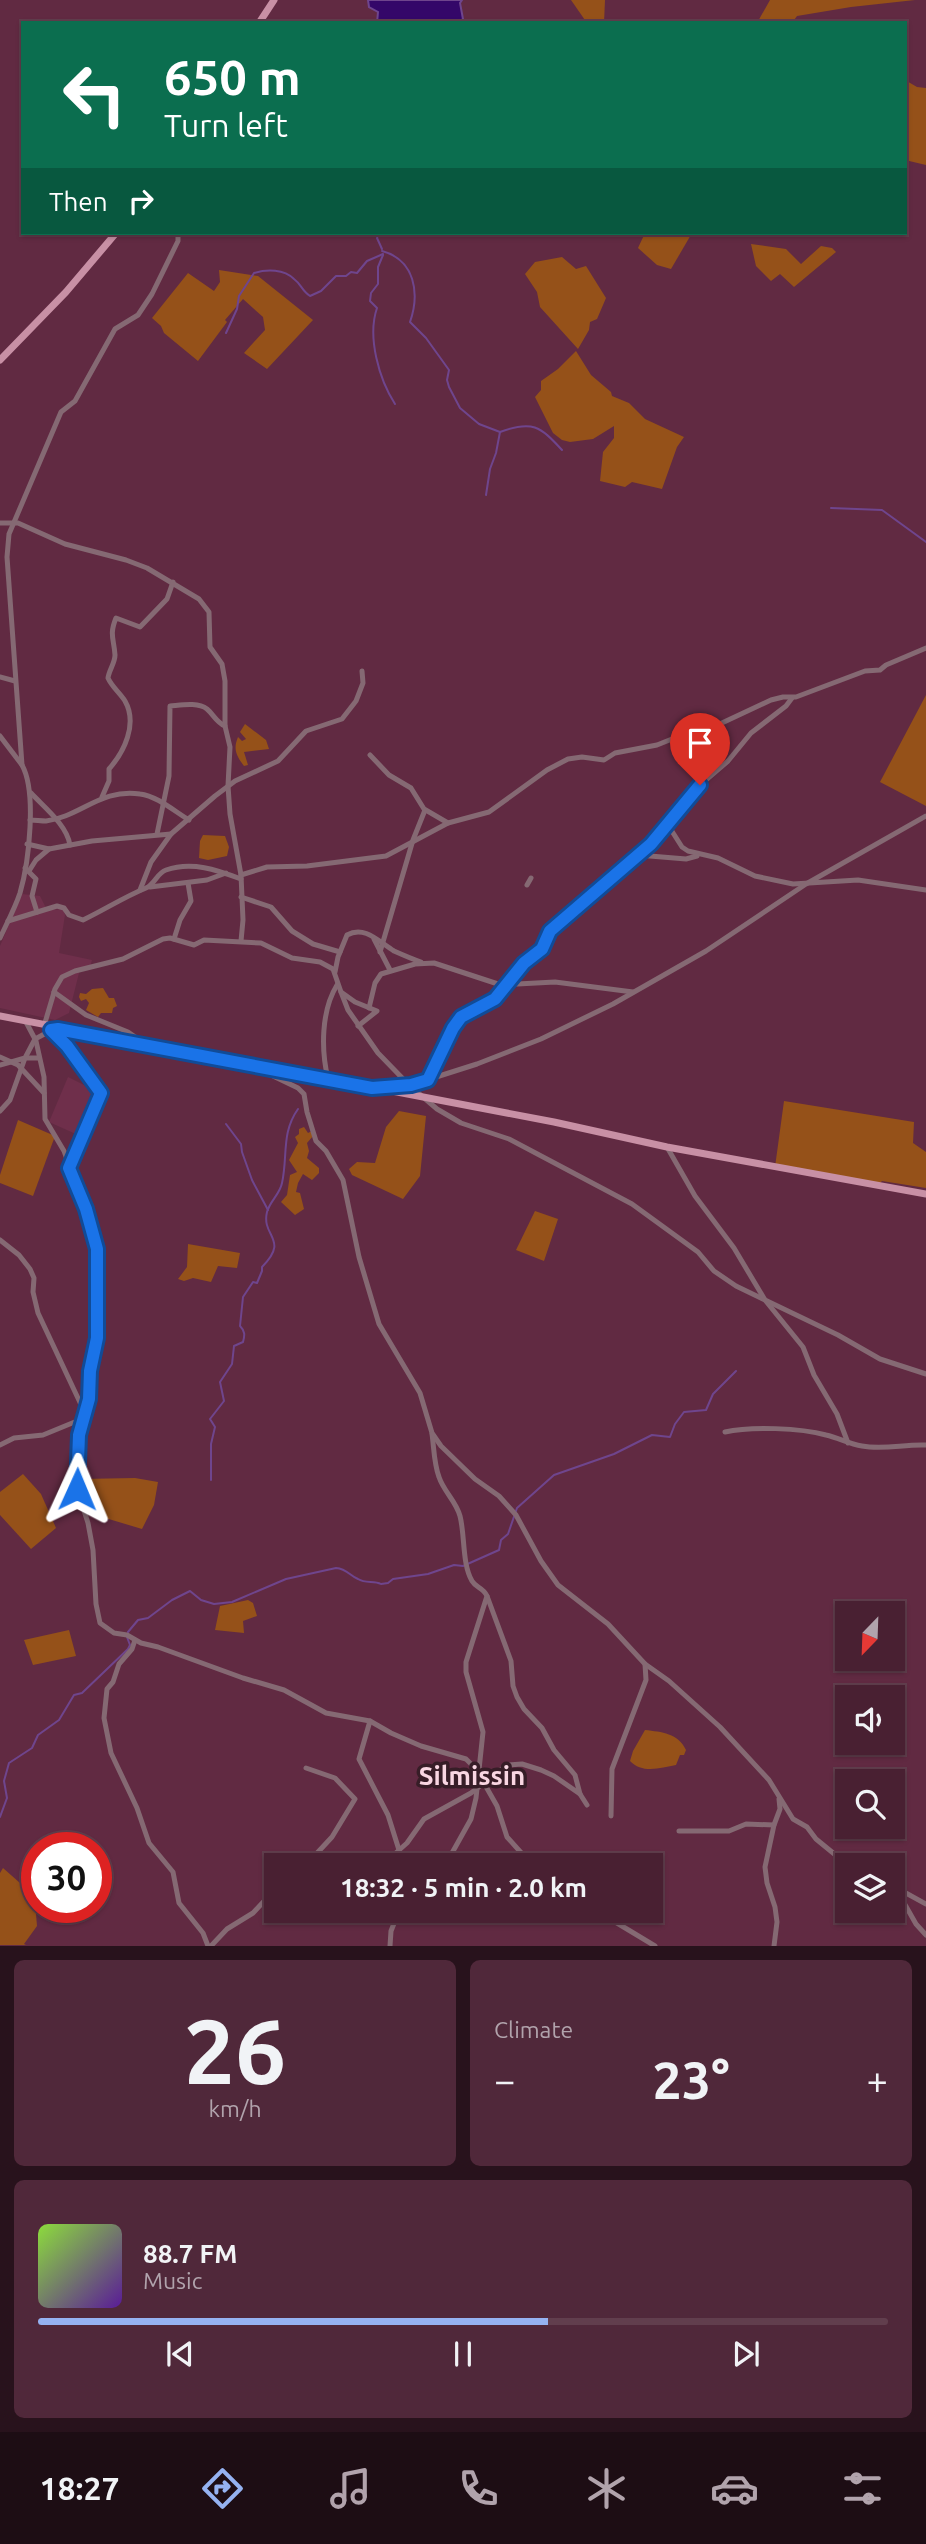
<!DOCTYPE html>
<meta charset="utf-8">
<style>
body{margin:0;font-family:Ubuntu,sans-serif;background:#50283a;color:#f1f3f6;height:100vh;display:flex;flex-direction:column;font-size:26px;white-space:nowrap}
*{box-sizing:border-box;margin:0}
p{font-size:23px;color:#b1a3ac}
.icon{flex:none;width:38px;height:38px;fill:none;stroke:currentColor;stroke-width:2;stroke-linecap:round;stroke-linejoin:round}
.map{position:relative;height:1946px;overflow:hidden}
.panel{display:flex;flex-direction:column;gap:14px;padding:14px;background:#28121c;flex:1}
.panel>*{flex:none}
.top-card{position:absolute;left:21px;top:21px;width:886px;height:214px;border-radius:0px;box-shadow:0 2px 5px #0004,0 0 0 2px #613e4d;background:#0b6e4f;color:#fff;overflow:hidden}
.needle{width:46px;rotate:203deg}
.fabs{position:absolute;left:835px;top:1601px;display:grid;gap:14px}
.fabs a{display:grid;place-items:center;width:70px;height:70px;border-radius:0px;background:#492032;box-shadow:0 2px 5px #0004,0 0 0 2px #613e4d;font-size:35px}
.speed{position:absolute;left:21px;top:1832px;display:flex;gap:14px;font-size:35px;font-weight:700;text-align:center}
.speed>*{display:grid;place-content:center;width:91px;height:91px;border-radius:50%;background:#492032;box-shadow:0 2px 5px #0004,0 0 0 2px #613e4d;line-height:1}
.speed .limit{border:10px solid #d22;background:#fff;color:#111}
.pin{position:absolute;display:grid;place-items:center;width:60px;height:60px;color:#fff;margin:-72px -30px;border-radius:50% 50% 50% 0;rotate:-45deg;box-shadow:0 0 7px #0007}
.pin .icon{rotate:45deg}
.me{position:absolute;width:77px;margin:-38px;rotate:1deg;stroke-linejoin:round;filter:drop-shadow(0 0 5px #0008)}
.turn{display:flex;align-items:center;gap:24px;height:147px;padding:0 28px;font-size:32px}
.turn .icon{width:91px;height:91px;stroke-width:2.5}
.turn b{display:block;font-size:49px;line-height:60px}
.then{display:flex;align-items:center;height:66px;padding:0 28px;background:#0003;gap:14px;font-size:26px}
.big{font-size:52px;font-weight:700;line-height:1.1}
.panel .card{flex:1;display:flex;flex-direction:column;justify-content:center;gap:10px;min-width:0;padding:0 24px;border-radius:10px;background:#50283a}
.panel .dial{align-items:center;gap:0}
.dial b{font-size:91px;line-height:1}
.song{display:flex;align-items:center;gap:21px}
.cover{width:84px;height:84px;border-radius:10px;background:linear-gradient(135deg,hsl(90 70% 55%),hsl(270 70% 35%))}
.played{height:7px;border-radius:4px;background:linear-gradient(90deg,#95b2f1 60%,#613e4d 60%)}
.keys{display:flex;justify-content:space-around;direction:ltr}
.heat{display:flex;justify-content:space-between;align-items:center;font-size:38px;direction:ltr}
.panel .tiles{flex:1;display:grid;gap:14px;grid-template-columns:1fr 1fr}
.card:last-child{grid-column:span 2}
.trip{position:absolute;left:264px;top:1853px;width:399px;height:70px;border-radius:0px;background:#492032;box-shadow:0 2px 5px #0004,0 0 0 2px #613e4d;font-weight:700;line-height:70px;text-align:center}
.menu{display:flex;height:112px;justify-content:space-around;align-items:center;background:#1d0d14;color:#b1a3ac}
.menu .icon{width:49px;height:49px}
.menu .on{color:#95b2f1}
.menu b{font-size:32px;color:#f1f3f6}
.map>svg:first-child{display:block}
.built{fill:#6f2f4b}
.green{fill:#955119}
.water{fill:#340769;stroke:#6f458d;stroke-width:2}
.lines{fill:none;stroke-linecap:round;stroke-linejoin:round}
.stream{stroke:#6f458d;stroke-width:2}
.minor{stroke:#856973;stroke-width:5}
.major{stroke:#c890a5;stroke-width:7}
.route-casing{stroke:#114b97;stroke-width:18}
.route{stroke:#1a73e8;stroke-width:12}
.labels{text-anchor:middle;stroke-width:7;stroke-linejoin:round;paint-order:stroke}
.quarter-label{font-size:26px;font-weight:bold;fill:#f9d6e2;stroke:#371d27}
</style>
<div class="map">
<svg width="926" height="1946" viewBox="0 0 926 1946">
<rect width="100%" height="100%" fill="#612a42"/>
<g class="built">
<polygon points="22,894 40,896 47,910 63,909 65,915 59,953 92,960 90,967 80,969 69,1013 55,1020 0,1008 0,946"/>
<polygon points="68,1077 96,1091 78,1135 49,1122"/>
</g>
<g class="green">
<polygon points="571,0 605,0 604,23 587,23"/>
<polygon points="770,0 915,0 851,7 797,16 792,23 757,23"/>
<polygon points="905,80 917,87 926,88 926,165 905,160"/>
<polygon points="645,233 692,233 671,269 657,265 638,248"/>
<polygon points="751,244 786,249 801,264 821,246 832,248 836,252 794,287 780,274 771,281 756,266"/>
<polygon points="562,257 576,269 586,266 606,298 597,319 590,322 589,330 578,349 540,307 537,292 525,274 535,262"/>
<polygon points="219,270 258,276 313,320 267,369 244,353 265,330 263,317 243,299 225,320 227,322 198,361 164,333 161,326 152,318 188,273 214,291 220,282"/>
<polygon points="576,351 591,375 611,392 612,396 629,403 645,419 684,437 677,447 662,489 632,482 625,487 600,481 603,452 614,438 614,426 593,439 570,442 562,440 553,433 535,397 541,390 541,381 558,369"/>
<polygon points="926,695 926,806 880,782"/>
<path d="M245,724L266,740L269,749L244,752L248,765L244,766C236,755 233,749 238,737L242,741L246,739L240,732Z"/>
<polygon points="203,835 225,836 229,847 227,856 208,860 199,858 200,841"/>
<polygon points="103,988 109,998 114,998 117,1006 113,1008 112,1013 101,1013 98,1017 86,1010 89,1003 86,999 81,1001 79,997 80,993 86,994 92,989"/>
<polygon points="784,1101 914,1122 913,1143 926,1152 926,1188 882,1181 878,1185 775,1167"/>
<polygon points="399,1111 426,1116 420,1176 403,1199 352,1175 349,1169 357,1162 375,1163 386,1127"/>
<polygon points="18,1120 55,1136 33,1196 0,1183 0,1175"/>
<polygon points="304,1127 308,1133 312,1131 313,1136 307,1143 309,1151 307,1158 319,1168 319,1173 312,1180 303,1174 298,1183 296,1192 300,1193 304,1209 295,1215 281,1202 287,1195 290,1175 297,1172 289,1160 298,1143 295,1137 299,1134 299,1129"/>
<polygon points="535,1211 558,1219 544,1261 516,1250"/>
<polygon points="188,1244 240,1253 237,1268 218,1266 211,1282 193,1278 184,1281 178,1279 187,1267"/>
<polygon points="23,1474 41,1494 56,1528 31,1549 0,1515 0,1492"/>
<polygon points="135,1478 158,1482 154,1505 142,1529 82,1511 81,1479"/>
<polygon points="248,1600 253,1603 257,1616 243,1621 244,1633 215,1630 220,1606"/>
<polygon points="69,1630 76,1656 33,1665 24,1640"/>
<path d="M645,1730C662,1732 678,1733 686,1750L684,1755H680L676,1765C661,1768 642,1774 630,1761L633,1751Z"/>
<polygon points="3,1868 37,1898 37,1908 40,1908 36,1914 37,1926 24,1944 26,1945 0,1945 0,1873"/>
</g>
<polygon class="water" points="368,0 462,0 460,3 463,19 457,23 377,23 378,12 369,7"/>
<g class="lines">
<g class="stream">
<polyline points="379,233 377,238 382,249"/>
<path d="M382,251C415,260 420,293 410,322L426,338L449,370L447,380L449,387L460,408L479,424L500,432L496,453L490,469L486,495"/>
<path d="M383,255L378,267V284L371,293L370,301L377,308C367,337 379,379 395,404"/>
<path d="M226,333L237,309L239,296L254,273C267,269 284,269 294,279C301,284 302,291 310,296L321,291L336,276H346L351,272L357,273L367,261L383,254"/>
<path d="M500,432C532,420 540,426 562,450"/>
<polyline points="831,508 882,510 926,542"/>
<polyline points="226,1124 241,1144 242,1152 252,1180 268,1210"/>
<path d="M211,1480V1444L215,1427L210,1419L224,1401L220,1382L232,1364L234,1346L243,1342C245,1335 245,1331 240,1326L243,1297L253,1282L257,1283L262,1271V1267C290,1239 261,1237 267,1212C270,1201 280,1194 282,1183C288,1156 281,1133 298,1109"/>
<path d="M128,1632L138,1620L148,1618L172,1600L190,1591L201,1600L214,1604L232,1602L286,1579L336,1568C347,1569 349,1575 358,1579C366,1584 374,1580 381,1584L388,1583L393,1579L428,1574L454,1565L463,1566L499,1550L501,1540L508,1534L517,1508L554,1475L614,1454L652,1435L670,1437L675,1424L684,1412L706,1410L713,1394L736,1371"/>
<polyline points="0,1817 7,1798 4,1781 9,1763 32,1748 38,1735 59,1720 74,1695 82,1693 128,1649 130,1645 127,1637"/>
</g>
<g class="minor">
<polyline points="0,523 18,523 65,544 126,560 147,568 199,599 209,612 210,647 222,664 225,681 225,726 230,747 228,786 230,814 241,875 243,920 241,941"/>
<polyline points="0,677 15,681"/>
<polyline points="0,736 22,765"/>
<polyline points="370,755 389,775 411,788 424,809 448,823"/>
<path d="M31,793C44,807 67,825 70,845"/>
<path d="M102,797L109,781V769C124,752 138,724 125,701C120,693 112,687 108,678C109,670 115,663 115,655C114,639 109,635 116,618L140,627L167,599L173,582"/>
<path d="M30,820C35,820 41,821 46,821C80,817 101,788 140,794C157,796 174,811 189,820"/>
<polyline points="668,825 682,847 688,851 718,858 755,876 793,884 858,880 926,890"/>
<path d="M157,834L169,776L170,706C182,705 198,702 207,709C214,715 216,722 225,726"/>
<polyline points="27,844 49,849 92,841 171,834"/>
<polyline points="638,855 686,859 697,856"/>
<polyline points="25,868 36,879 32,896 37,912"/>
<polyline points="29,871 36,860 49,849"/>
<polyline points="241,875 267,867 307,866 386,856 448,823 489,812 547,770 568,759 582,757 604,760 615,753 657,745 677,737 692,737 771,700 783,697 796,697 865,671 880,670 886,665 926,648"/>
<polyline points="527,885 531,878"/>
<polyline points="150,887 207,880 226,873"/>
<polyline points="140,890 151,862 171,834 215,796 235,781 278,761 306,731 342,719 356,701 363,683 362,671"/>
<polyline points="241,897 271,907 292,931 313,944 340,952"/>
<path d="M8,921L57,906L64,908L69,915L83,920C104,910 124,897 146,888C155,884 157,873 166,870C192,861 217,870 241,879"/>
<path d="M0,938C7,923 15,908 20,893C29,862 37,792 22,765L7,557L9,534L61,412L75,401L115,329L138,315L152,294L178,241V233"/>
<polyline points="174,939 180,920 191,901 188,883"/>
<polyline points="374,939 390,970"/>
<polyline points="380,952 413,840 425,810"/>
<path d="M335,972L338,957L347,935C365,925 379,942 394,951C403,955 412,959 421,962"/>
<polyline points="54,992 86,1015 128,1032 141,1041"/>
<polyline points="341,992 348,1010 378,1053 409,1085 437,1109 461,1123 509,1139 632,1204 698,1252 714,1271 736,1286 765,1300 803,1347 814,1375 837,1414 848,1443"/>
<polyline points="369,1008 375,983 381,974 415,964 434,963 501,985 555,982 633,992"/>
<polyline points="26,1022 36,1041 44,1077 45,1119 64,1151 97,1242 97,1338 90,1371 89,1399 79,1435 77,1475 77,1489 88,1523 93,1550 96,1604 100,1623 114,1633 127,1635 141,1643 158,1647 243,1678 284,1690 326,1713 370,1721 391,1733 421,1746 466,1759 476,1769 497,1806 507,1837 533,1866"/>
<polyline points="0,1057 18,1065 44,1093"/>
<polyline points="0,1065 25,1058 35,1039 52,1030"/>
<polyline points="240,1065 273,1076 298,1088 304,1094 307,1112 316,1141 326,1151 343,1180 359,1257 379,1324 420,1393 432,1433 441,1446 475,1479 499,1496 516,1515 541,1561 558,1585 608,1624 645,1664 669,1681 720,1727 769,1780 793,1819 807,1827 816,1839 838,1857 853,1866"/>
<path d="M328,1079C321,1050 321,1011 337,985"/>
<polyline points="428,1080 453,1028 460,1019 495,999 524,963 542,949 550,931 651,843 700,785 728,761 751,733 786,706 792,698"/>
<polyline points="386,1087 411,1085 477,1064 541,1039 613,1004 706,951 806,884 926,816"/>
<polyline points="0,1111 10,1100 25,1058 39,1058"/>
<polyline points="667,1147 695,1196 734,1248 765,1300 838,1335 880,1359 926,1374"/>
<polyline points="69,1168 101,1093 67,1046 44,1026 55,989 62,977 75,971 123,959 163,939 170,938 194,945 204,940 261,943 292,958 320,962 333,969 341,992 355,1002 377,1011 358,1026"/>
<polyline points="0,1240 19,1255 30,1269 34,1278 33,1292 38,1313 84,1411"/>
<path d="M725,1432C750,1426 801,1428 826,1435C839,1438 849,1444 862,1446C884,1450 904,1444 926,1445"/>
<path d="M432,1434C434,1448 434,1464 439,1477C444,1492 456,1501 460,1516C465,1535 462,1564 472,1581C476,1588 483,1587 487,1596L466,1662V1672L483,1732L476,1798L471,1819L452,1853L436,1866"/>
<polyline points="0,1445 14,1438 43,1435 82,1419"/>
<polyline points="487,1596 511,1661 513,1686 517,1697 524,1709 542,1728 554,1750 575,1775 580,1794 587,1805"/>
<polyline points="135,1640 132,1649 119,1664 113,1682 107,1689 104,1718 111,1753 137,1808 149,1843 173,1872 179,1903 203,1933 208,1946"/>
<polyline points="370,1721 359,1759 388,1815 399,1850 398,1866"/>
<polyline points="611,1816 612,1769 646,1680 645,1664"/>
<polyline points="679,1831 729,1831 746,1824 774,1825"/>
<polyline points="305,1866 332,1837 355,1799 335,1778 306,1768"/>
<polyline points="368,1866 389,1859 407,1843 424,1819 471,1793 507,1765 522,1764 541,1770 554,1776 580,1794"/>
<polyline points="895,1887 916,1924 926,1935"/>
<polyline points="895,1887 926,1904"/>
<polyline points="597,1911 655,1946"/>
<polyline points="211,1946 227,1929 253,1913 267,1898 276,1892"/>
<polyline points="390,1946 391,1931 399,1911"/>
<polyline points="774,1946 777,1922 775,1907 767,1883 765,1867 774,1825 780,1809 779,1799"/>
</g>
<g class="major">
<polyline points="259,23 274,0"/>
<polyline points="0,360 66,292 116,233"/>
<polyline points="0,1016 554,1122 667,1147 926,1194"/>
</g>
</g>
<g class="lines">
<g class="route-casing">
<polyline id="route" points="77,1489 79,1435 89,1399 90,1371 97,1338 97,1249 86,1209 69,1168 101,1093 67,1046 51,1030 58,1029 372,1088 411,1085 428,1080 453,1028 461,1017 495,999 524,963 542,949 550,931 651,844 700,785"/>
</g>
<use href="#route" class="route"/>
</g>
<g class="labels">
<g class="quarter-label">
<text x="472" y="1785">Silmissin</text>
</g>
</g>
</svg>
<div class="fabs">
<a><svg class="needle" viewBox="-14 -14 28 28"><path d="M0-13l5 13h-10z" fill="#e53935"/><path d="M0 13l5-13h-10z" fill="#b1a3ac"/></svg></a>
<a><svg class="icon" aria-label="sound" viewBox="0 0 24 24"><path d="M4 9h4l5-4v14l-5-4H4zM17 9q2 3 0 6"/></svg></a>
<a><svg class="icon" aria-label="search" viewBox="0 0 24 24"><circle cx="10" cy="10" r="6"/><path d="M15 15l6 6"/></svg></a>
<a><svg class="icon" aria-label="layers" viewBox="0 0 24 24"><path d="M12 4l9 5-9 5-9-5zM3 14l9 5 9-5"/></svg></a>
</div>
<div class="speed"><div class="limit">30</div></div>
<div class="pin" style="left:700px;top:785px;background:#d93025"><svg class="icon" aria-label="arrive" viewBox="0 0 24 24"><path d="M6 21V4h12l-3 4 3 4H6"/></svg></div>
<svg class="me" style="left:77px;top:1489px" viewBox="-20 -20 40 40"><path d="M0-17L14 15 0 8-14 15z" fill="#1a73e8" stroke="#fff" stroke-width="4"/></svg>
<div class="trip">18:32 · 5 min · 2.0 km</div>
<div class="top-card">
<div class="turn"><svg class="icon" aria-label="left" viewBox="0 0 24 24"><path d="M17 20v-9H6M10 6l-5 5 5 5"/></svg><div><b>650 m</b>Turn left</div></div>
<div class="then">Then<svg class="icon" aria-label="right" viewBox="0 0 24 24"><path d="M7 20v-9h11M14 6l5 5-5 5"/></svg></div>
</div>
</div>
<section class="panel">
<div class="tiles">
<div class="card dial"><b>26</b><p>km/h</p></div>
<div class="card"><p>Climate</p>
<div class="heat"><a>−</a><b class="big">23°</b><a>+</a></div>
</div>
<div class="card">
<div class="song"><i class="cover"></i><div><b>88.7 FM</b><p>Music</p></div></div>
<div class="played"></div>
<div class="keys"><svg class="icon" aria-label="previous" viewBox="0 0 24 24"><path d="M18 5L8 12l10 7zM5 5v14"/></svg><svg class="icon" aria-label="pause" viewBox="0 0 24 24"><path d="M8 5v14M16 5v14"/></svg><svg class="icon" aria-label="next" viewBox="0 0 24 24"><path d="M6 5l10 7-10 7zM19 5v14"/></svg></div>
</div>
</div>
</section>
<nav class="menu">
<b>18:27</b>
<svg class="icon on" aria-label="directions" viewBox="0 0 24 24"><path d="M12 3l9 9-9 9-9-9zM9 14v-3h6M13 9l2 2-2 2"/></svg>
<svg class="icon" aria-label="music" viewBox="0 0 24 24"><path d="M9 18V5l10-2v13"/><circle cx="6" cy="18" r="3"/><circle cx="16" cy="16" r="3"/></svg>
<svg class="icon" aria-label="phone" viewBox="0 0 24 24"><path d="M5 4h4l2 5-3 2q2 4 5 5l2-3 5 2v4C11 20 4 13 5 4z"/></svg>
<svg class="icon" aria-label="climate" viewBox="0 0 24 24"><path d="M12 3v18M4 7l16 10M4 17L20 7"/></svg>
<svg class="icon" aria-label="car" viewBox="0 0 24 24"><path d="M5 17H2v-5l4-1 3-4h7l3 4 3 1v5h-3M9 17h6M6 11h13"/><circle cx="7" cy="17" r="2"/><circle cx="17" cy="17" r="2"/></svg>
<svg class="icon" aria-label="filters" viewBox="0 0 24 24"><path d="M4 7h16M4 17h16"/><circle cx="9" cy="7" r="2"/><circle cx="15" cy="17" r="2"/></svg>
</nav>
